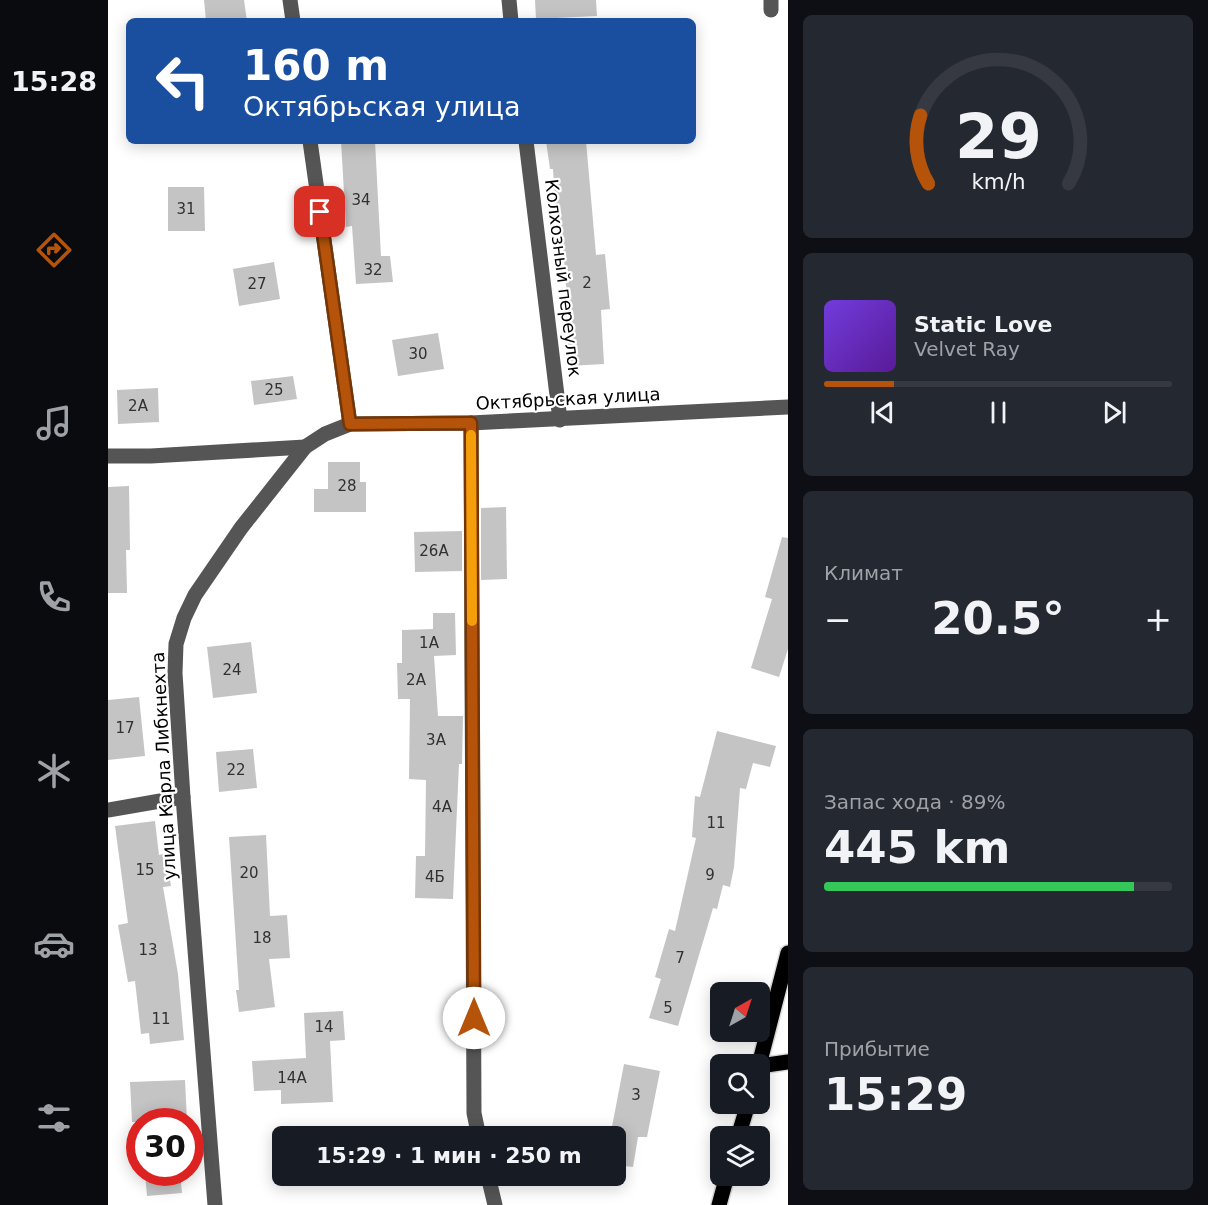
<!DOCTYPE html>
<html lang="ru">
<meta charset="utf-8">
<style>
body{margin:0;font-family:"DejaVu Sans",sans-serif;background:#242831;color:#f1f3f6;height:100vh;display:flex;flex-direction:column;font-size:22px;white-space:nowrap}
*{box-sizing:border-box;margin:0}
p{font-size:20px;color:#9ea1a6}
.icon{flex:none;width:33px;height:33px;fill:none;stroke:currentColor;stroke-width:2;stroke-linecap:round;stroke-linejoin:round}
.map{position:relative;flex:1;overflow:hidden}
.drawer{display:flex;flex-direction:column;gap:15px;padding:15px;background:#0d0f14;width:420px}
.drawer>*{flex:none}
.hud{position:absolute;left:18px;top:18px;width:570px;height:126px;border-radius:9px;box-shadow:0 3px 15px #0003;background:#1a4fa0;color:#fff;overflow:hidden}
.needle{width:39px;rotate:39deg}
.tools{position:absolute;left:602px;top:982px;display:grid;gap:12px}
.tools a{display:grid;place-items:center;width:60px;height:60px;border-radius:9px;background:#171b24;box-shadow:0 3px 15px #0003;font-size:30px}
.speed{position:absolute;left:18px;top:1108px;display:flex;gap:12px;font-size:30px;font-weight:700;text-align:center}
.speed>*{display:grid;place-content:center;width:78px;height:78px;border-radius:50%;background:#171b24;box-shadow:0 3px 15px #0003;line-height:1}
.speed .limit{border:9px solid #d22;background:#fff;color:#111}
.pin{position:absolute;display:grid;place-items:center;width:51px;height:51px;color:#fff;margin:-26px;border-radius:12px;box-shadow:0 3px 9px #0006}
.me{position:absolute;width:66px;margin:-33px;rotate:0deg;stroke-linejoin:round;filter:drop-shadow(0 0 4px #0008)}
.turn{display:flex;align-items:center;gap:21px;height:126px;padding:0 18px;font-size:27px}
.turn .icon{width:78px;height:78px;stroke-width:2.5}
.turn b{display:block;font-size:42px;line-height:51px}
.big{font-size:45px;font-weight:700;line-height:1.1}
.drawer .card{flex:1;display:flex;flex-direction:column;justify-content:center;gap:9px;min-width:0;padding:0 21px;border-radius:9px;background:#242831}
.drawer .dial{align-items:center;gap:0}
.dial svg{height:156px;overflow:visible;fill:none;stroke:#363941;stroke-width:7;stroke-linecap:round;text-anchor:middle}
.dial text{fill:#f1f3f6;stroke:none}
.song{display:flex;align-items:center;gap:18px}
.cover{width:72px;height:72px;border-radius:9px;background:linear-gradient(135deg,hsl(260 70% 55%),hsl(270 70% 35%))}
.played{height:6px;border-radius:3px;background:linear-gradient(90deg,#b45309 20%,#363941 20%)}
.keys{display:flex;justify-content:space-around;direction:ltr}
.heat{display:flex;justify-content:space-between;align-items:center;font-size:33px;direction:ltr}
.charge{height:9px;border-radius:4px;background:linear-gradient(90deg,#34c759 89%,#363941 0)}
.trip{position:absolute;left:164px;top:1126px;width:354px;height:60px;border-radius:9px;background:#171b24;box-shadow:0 3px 15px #0003;font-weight:700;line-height:60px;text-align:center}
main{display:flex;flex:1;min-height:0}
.dock{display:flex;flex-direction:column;width:108px;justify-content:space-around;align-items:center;background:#090b0e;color:#9ea1a6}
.dock .icon{width:42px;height:42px}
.dock .active{color:#b45309}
.dock b{font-size:27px;color:#f1f3f6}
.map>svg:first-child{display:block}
.building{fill:#c4c4c4}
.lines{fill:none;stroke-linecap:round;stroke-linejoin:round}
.major-casing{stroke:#dbdbdb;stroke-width:18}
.minor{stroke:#555;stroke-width:15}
.major{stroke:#000;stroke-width:15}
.route-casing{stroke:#753606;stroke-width:15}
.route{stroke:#b45309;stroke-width:10}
.slow{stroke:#f59e0b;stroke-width:10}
.labels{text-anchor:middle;stroke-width:4.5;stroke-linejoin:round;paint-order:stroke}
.number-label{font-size:15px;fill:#313131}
.street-label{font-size:18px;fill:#000;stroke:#fff}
</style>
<main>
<nav class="dock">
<b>15:28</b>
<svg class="icon active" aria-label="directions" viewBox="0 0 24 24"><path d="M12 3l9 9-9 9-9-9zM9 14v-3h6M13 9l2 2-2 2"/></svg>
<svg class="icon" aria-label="music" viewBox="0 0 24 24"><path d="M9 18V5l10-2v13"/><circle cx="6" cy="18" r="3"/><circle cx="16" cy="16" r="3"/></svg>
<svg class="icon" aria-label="phone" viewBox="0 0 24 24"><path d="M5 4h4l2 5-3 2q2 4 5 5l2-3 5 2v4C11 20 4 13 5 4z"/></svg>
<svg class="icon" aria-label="climate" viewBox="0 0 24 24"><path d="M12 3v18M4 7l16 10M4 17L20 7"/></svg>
<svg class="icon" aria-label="car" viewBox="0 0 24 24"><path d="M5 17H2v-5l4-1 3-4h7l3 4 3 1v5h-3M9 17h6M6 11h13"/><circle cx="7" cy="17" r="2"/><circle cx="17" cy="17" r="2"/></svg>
<svg class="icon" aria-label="filters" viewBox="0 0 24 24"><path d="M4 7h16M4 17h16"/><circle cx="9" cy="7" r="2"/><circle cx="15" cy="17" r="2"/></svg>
</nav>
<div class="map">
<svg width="680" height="1205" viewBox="0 0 680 1205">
<rect width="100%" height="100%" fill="#fff"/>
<g class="building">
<polygon points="96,0 136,0 139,21 98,21"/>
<polygon points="427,0 488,0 489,16 428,19"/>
<polygon points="233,141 267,141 273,256 282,256 285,282 248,284 244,226 238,227"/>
<polygon points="438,141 478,141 488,255 497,254 502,309 493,310 496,364 461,366 459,334 462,333 455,247 450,247 445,169 442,169"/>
<polygon points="60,187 96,187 97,231 60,231"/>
<polygon points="166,262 172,299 131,306 125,269"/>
<polygon points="330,333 336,369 290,376 284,340"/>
<polygon points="185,376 189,399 146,405 143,381"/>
<polygon points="50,388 51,422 10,424 9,390"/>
<polygon points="220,462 252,462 252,482 258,482 258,512 206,512 206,489 220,489"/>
<polygon points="21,486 22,550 18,550 19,593 0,593 0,487"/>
<polygon points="398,507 399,579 373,580 373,508"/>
<polygon points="354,531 354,571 307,572 306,532"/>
<polygon points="674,537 680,538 680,649 671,677 643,668 664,599 657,597"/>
<polygon points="325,613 347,613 348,655 326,656 330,716 355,716 354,764 351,764 345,899 307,898 308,856 317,856 318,780 301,779 302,699 290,699 289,663 294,663 294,630 325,629"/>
<polygon points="143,642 149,693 105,698 99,647"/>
<polygon points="31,697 37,756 0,760 0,700"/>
<polygon points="609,731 668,746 662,767 645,763 638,789 632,788 626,867 622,887 615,885 609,909 605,908 570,1026 541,1018 553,979 547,977 561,929 567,931 588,838 584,837 587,796 592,797"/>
<polygon points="145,749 149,788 111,792 108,752"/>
<polygon points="47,821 51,855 58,853 63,886 55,887 70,974 76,1040 42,1044 41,1033 33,1034 27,981 20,982 10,925 20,923 7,826"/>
<polygon points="158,835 162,916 179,915 182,958 161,959 167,1007 131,1012 128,990 131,990 121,837"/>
<polygon points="235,1011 237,1040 222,1041 225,1102 173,1104 173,1090 146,1091 144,1061 198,1058 196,1013"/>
<polygon points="516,1064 552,1071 539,1137 530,1137 525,1167 507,1165 507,1137 502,1137"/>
<polygon points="77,1080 79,1122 24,1122 22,1082"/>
<polygon points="37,1173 72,1173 74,1193 39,1196"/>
</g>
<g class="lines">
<g class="major-casing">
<g id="major">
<polyline points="651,1065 680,953"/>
<polyline points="651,1066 680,1062"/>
<polyline points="630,1137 640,1104"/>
<polyline points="611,1205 619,1176"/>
</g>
</g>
<g class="minor">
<polyline points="182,0 185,21"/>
<polyline points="401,0 403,21"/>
<polyline points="663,0 663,10"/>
<polyline points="202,141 242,424"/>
<polyline points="418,141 452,420"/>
<polyline points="363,423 366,1113 371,1137"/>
<polyline points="0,456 43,456 197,447"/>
<polyline points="0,810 75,797"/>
<polyline points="380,1176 387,1205"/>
<polyline points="107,1205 75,797 67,673 68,644 76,618 87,595 133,528 197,447 217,434 242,424 363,423 680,407"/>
</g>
<use href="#major" class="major"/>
</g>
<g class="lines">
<g class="route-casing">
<polyline id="route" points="212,212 242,424 363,423 366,1018"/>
</g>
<use href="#route" class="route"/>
<polyline class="slow" points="363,435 364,621"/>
</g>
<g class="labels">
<g class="number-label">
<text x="253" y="205">34</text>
<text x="78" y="214">31</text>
<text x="265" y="275">32</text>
<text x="479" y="288">2</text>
<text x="149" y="289">27</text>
<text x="310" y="359">30</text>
<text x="166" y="395">25</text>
<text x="30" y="411">2А</text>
<text x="239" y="491">28</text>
<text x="326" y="556">26А</text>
<text x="321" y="648">1А</text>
<text x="124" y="675">24</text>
<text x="308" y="685">2А</text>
<text x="17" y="733">17</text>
<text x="328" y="745">3А</text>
<text x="128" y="775">22</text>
<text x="334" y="812">4А</text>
<text x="608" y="828">11</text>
<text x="37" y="875">15</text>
<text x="141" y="878">20</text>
<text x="602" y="880">9</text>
<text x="327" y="882">4Б</text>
<text x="154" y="943">18</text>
<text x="40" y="955">13</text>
<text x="572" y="963">7</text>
<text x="560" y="1013">5</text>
<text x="53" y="1024">11</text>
<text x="216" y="1032">14</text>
<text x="184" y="1083">14А</text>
<text x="528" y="1100">3</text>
</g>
<g class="street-label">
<text transform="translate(455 278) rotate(83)" y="6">Колхозный переулок</text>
<text transform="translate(460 399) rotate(-3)" y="6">Октябрьская улица</text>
<text transform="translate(56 766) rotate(-93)" y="6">улица Карла Либкнехта</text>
</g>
</g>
</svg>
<div class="tools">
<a><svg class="needle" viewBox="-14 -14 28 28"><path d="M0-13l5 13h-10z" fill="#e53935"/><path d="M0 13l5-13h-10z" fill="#9ea1a6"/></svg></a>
<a><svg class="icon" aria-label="search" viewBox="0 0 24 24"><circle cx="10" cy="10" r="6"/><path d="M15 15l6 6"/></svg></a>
<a><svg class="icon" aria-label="layers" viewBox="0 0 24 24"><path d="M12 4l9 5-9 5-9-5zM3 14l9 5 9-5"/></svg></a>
</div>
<div class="speed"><div class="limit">30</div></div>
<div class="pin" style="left:212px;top:212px;background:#d93025"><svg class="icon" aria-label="arrive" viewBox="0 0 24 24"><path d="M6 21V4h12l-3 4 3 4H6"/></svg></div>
<svg class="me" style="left:366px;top:1018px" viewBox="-20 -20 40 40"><circle r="19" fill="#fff"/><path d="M0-13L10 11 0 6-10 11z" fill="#b45309"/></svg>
<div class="trip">15:29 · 1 мин · 250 m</div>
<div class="hud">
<div class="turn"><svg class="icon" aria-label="left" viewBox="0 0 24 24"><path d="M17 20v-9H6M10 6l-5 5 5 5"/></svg><div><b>160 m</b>Октябрьская улица</div></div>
</div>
</div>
<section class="drawer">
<div class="card dial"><svg viewBox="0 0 100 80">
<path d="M14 69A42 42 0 1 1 86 69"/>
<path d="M14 69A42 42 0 0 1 10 34" stroke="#b45309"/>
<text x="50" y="56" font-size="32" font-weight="700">29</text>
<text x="50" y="72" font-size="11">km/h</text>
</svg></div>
<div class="card">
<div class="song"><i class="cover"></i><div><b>Static Love</b><p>Velvet Ray</p></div></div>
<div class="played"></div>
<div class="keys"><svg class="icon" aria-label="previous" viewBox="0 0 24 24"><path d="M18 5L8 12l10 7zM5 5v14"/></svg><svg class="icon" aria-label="pause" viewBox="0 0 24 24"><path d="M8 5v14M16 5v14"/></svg><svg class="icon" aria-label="next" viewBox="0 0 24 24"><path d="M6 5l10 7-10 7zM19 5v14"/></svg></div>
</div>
<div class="card"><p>Климат</p>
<div class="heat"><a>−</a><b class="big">20.5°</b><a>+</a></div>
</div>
<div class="card"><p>Запас хода · 89%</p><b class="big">445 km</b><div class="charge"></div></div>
<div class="card"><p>Прибытие</p><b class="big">15:29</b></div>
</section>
</main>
